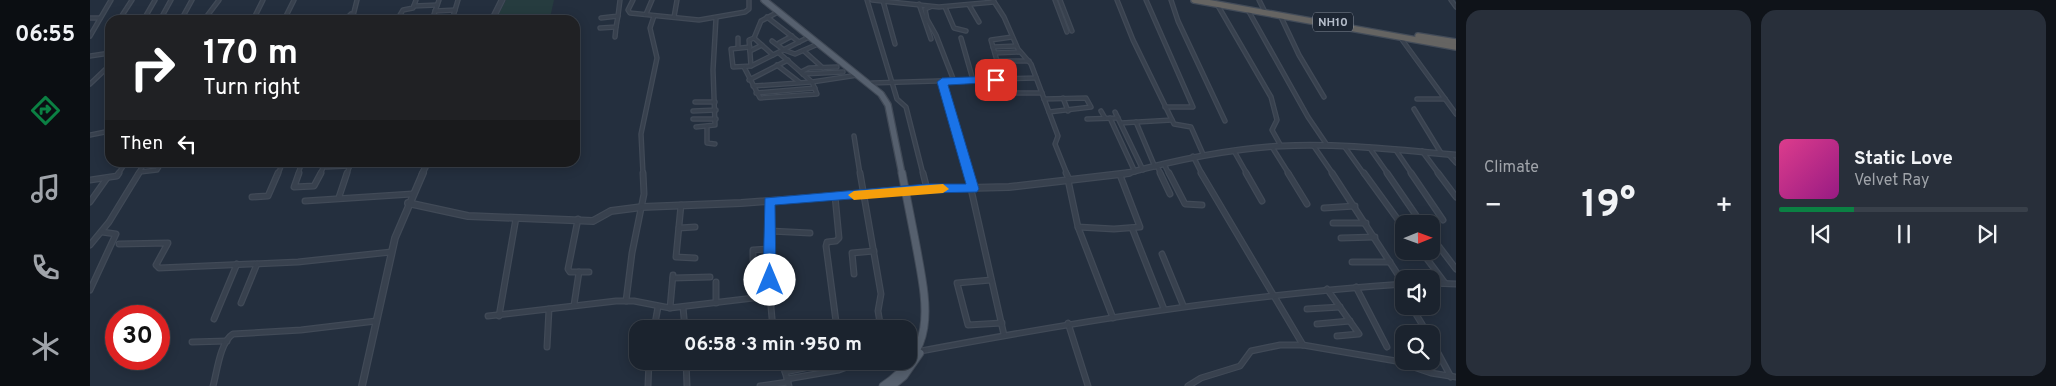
<!DOCTYPE html>
<meta charset="utf-8">
<style>
body{margin:0;font-family:Overpass,sans-serif;background:#282f3a;color:#f1f3f6;height:100vh;display:flex;flex-direction:column;font-size:19px;white-space:nowrap}
*{box-sizing:border-box;margin:0}
p{font-size:16px;color:#a0a4aa}
.icon{flex:none;width:28px;height:28px;fill:none;stroke:currentColor;stroke-width:2;stroke-linecap:round;stroke-linejoin:round}
.map{position:relative;flex:1;overflow:hidden}
.details{display:flex;flex-direction:column;gap:10px;padding:10px;background:#0f1319;width:600px}
.details>*{flex:none}
.hud{position:absolute;left:15px;top:15px;width:475px;height:152px;border-radius:15px;box-shadow:0 2px 12px #0003,0 0 0 1px #39404a;background:#202124;color:#fff;overflow:hidden}
.needle{width:32px;rotate:89deg}
.buttons{position:absolute;left:1305px;top:215px;display:grid;gap:10px}
.buttons a{display:grid;place-items:center;width:45px;height:45px;border-radius:10px;background:#1b232e;box-shadow:0 2px 12px #0003,0 0 0 1px #39404a;font-size:25px}
.speed{position:absolute;left:15px;top:305px;display:flex;gap:10px;font-size:25px;font-weight:700;text-align:center}
.speed>*{display:grid;place-content:center;width:65px;height:65px;border-radius:50%;background:#1b232e;box-shadow:0 2px 12px #0003,0 0 0 1px #39404a;line-height:1}
.speed .limit{border:8px solid #d22;background:#fff;color:#111}
.pin{position:absolute;display:grid;place-items:center;width:42px;height:42px;color:#fff;margin:-21px;border-radius:10px;box-shadow:0 2px 8px #0006}
.me{position:absolute;width:55px;margin:-28px;rotate:0deg;stroke-linejoin:round;filter:drop-shadow(0 0 4px #0008)}
.turn{display:flex;align-items:center;gap:18px;height:105px;padding:0 15px;font-size:22px}
.turn .icon{width:65px;height:65px;stroke-width:2.5}
.turn b{display:block;font-size:35px;line-height:42px}
.then{display:flex;align-items:center;height:48px;padding:0 15px;background:#0003;gap:10px;font-size:19px}
.big{font-size:38px;font-weight:700;line-height:1.1}
.details .tile{flex:1;display:flex;flex-direction:column;justify-content:center;gap:8px;min-width:0;padding:0 18px;border-radius:15px;background:#282f3a}
.song{display:flex;align-items:center;gap:15px}
.cover{width:60px;height:60px;border-radius:8px;background:linear-gradient(135deg,hsl(330 70% 55%),hsl(310 70% 35%))}
.played{height:5px;border-radius:2px;background:linear-gradient(90deg,#0b8043 30%,#39404a 30%)}
.keys{display:flex;justify-content:space-around;direction:ltr}
.heat{display:flex;justify-content:space-between;align-items:center;font-size:28px;direction:ltr}
.details .tiles{flex:1;display:grid;gap:10px;grid-template-columns:repeat(2,1fr)}
.trip{position:absolute;left:539px;top:320px;width:288px;height:50px;border-radius:15px;background:#1b232e;box-shadow:0 2px 12px #0003,0 0 0 1px #39404a;font-weight:700;line-height:50px;text-align:center}
main{display:flex;flex:1;min-height:0}
.dock{display:flex;flex-direction:column;width:90px;justify-content:space-around;align-items:center;background:#0b0e12;color:#a0a4aa}
.dock .icon{width:35px;height:35px}
.dock .on{color:#0b8043}
.dock b{font-size:22px;color:#f1f3f6}
.map>svg:first-child{display:block}
.green{fill:#263c3f}
.lines{fill:none;stroke-linecap:round;stroke-linejoin:round}
.minor-far1-casing{stroke:#414a57;stroke-width:5.5}
.minor-casing{stroke:#414a57;stroke-width:7}
.tertiary-far1-casing{stroke:#414a57;stroke-width:7}
.tertiary-casing{stroke:#414a57;stroke-width:8}
.primary-far1-casing{stroke:#414a57;stroke-width:8}
.primary-casing{stroke:#414a57;stroke-width:9}
.trunk-casing{stroke:#434c59;stroke-width:8}
.minor-far1{stroke:#38414e;stroke-width:3}
.minor{stroke:#38414e;stroke-width:4.5}
.tertiary-far1{stroke:#38414e;stroke-width:4.5}
.tertiary{stroke:#38414e;stroke-width:5.5}
.primary-far1{stroke:#56606e;stroke-width:5.5}
.primary{stroke:#56606e;stroke-width:7}
.trunk{stroke:#656462;stroke-width:5.5}
.route{fill:#1a73e8;stroke:#114b97}
.slow{fill:#f59e0b}
.labels{text-anchor:middle;stroke-width:5;stroke-linejoin:round;paint-order:stroke}
.shield{fill:#1d2633;stroke:#878f9c;stroke-width:1}
.shield-label{font-size:12px;font-weight:bold;fill:#b4bcc9}
</style>
<main>
<nav class="dock">
<b>06:55</b>
<svg class="icon on" aria-label="directions" viewBox="0 0 24 24"><path d="M12 3l9 9-9 9-9-9zM9 14v-3h6M13 9l2 2-2 2"/></svg>
<svg class="icon" aria-label="music" viewBox="0 0 24 24"><path d="M9 18V5l10-2v13"/><circle cx="6" cy="18" r="3"/><circle cx="16" cy="16" r="3"/></svg>
<svg class="icon" aria-label="phone" viewBox="0 0 24 24"><path d="M5 4h4l2 5-3 2q2 4 5 5l2-3 5 2v4C11 20 4 13 5 4z"/></svg>
<svg class="icon" aria-label="climate" viewBox="0 0 24 24"><path d="M12 3v18M4 7l16 10M4 17L20 7"/></svg>
</nav>
<div class="map">
<svg width="1366" height="386" viewBox="0 0 1366 386">
<rect width="100%" height="100%" fill="#242f3e"/>
<polygon class="green" points="416,0 464,0 460,18 407,17"/>
<g class="lines">
<g class="minor-far1-casing">
<g id="minor-far1">
<polyline points="543,0 538,10 540,13 609,20 655,12 659,9 659,0"/>
<polyline points="777,0 807,99 816,107 833,174"/>
<polyline points="782,0 849,7 904,2"/>
<polyline points="903,0 914,17 928,49 941,64 968,136 965,144 977,174"/>
<polyline points="965,0 977,32"/>
<polyline points="970,0 982,31"/>
<polyline points="1027,0 1043,40 1084,124 1101,127 1113,154"/>
<polyline points="1056,0 1103,107 1075,107"/>
<polyline points="1081,0 1088,21 1135,121"/>
<polyline points="1169,0 1174,10"/>
<polyline points="1361,0 1366,7"/>
<polyline points="793,1 805,44"/>
<polyline points="829,4 841,39"/>
<polyline points="1127,4 1181,97 1187,120 1182,130 1191,146"/>
<polyline points="879,5 889,22"/>
<polyline points="324,6 347,5"/>
<polyline points="840,7 835,9 837,19 846,35 864,81"/>
<polyline points="855,7 864,28 876,31"/>
<polyline points="1158,10 1218,117 1237,145"/>
<polyline points="345,11 365,10"/>
<polyline points="556,14 562,0"/>
<polyline points="1190,15 1209,55 1234,97"/>
<polyline points="584,17 587,0"/>
<polyline points="677,17 709,42"/>
<polyline points="0,18 10,18"/>
<polyline points="511,18 528,16 530,0"/>
<polyline points="54,19 65,0"/>
<polyline points="29,20 42,0"/>
<polyline points="70,20 81,0"/>
<polyline points="91,20 102,0"/>
<polyline points="114,20 129,0"/>
<polyline points="151,20 164,19"/>
<polyline points="163,20 173,0"/>
<polyline points="194,20 204,0"/>
<polyline points="255,20 261,14"/>
<polyline points="262,20 267,0"/>
<polyline points="307,20 313,10 323,8 326,0"/>
<polyline points="342,20 349,0"/>
<polyline points="362,20 368,0"/>
<polyline points="510,28 526,27 528,16"/>
<polyline points="0,36 21,0"/>
<polyline points="525,37 526,27"/>
<polyline points="922,37 901,40 907,61 939,61"/>
<polyline points="1310,37 1366,114"/>
<polyline points="648,38 648,48"/>
<polyline points="664,38 683,55"/>
<polyline points="871,38 883,80"/>
<polyline points="682,41 694,50 705,54 728,44"/>
<polyline points="689,43 702,36"/>
<polyline points="660,47 641,49 643,67 661,66 719,37"/>
<polyline points="903,47 926,46"/>
<polyline points="660,51 672,45"/>
<polyline points="714,51 733,68"/>
<polyline points="905,53 930,52"/>
<polyline points="0,56 20,53"/>
<polyline points="687,65 709,82"/>
<polyline points="661,66 659,40 664,38 671,21 688,12"/>
<polyline points="654,67 670,98 727,94 722,82 689,53"/>
<polyline points="711,72 719,68 747,67"/>
<polyline points="713,74 753,72"/>
<polyline points="659,80 698,60"/>
<polyline points="906,80 913,93 952,93"/>
<polyline points="853,82 879,174"/>
<polyline points="782,83 946,78"/>
<polyline points="0,84 20,65"/>
<polyline points="663,86 722,82 768,75"/>
<polyline points="666,93 725,88"/>
<polyline points="973,98 978,111"/>
<polyline points="954,99 996,98 1001,107 959,112"/>
<polyline points="1327,99 1355,99"/>
<polyline points="605,102 625,102"/>
<polyline points="1324,109 1351,153"/>
<polyline points="603,111 626,110"/>
<polyline points="1011,111 1015,118"/>
<polyline points="1025,112 1053,170"/>
<polyline points="1020,118 1045,172"/>
<polyline points="603,119 626,119"/>
<polyline points="997,119 1028,118"/>
<polyline points="1046,122 1065,167"/>
<polyline points="1031,123 1082,120"/>
<polyline points="606,127 625,125 623,70 626,18"/>
<polyline points="617,127 617,143 625,144"/>
<polyline points="0,135 20,131"/>
<polyline points="764,136 770,174"/>
<polyline points="1223,145 1243,174"/>
<polyline points="1254,146 1274,174"/>
<polyline points="1182,147 1199,174"/>
<polyline points="1279,147 1298,174"/>
<polyline points="1305,149 1322,174"/>
<polyline points="1144,151 1157,174"/>
<polyline points="1332,151 1349,174"/>
<polyline points="1358,154 1366,163"/>
<polyline points="1103,156 1112,174"/>
<polyline points="235,162 236,167 260,166"/>
<polyline points="1074,164 1079,174"/>
<polyline points="1067,166 1071,174"/>
<polyline points="50,172 67,170 72,162"/>
<polyline points="28,174 36,162"/>
<polyline points="48,174 55,162"/>
<polyline points="188,174 193,162"/>
<polyline points="208,174 212,162"/>
<polyline points="230,174 234,166"/>
<polyline points="257,174 261,162"/>
<polyline points="553,174 551,134 567,58 560,28 564,16"/>
</g>
</g>
<g class="minor-casing">
<g id="minor">
<polyline points="209,173 204,187 224,186 231,173"/>
<polyline points="770,173 791,294 788,311 791,329"/>
<polyline points="833,173 837,189"/>
<polyline points="878,173 883,189"/>
<polyline points="976,173 979,179"/>
<polyline points="1070,173 1080,194"/>
<polyline points="1079,173 1095,204 1112,205"/>
<polyline points="1111,173 1213,345"/>
<polyline points="1156,173 1172,201"/>
<polyline points="1198,173 1217,204"/>
<polyline points="1242,173 1314,284"/>
<polyline points="1274,173 1314,228"/>
<polyline points="1297,173 1332,224"/>
<polyline points="1321,173 1353,220"/>
<polyline points="1348,173 1366,197"/>
<polyline points="0,180 27,176 29,173"/>
<polyline points="978,180 988,227 1023,318"/>
<polyline points="881,189 914,335"/>
<polyline points="745,196 749,238 746,241 737,242 736,246 747,329"/>
<polyline points="162,197 178,196 188,173"/>
<polyline points="249,197 257,173"/>
<polyline points="215,201 322,194"/>
<polyline points="679,201 680,296 683,329"/>
<polyline points="0,202 17,178"/>
<polyline points="591,205 586,257 605,258"/>
<polyline points="1234,208 1265,206"/>
<polyline points="488,219 478,269 480,272 499,272"/>
<polyline points="1243,223 1276,223"/>
<polyline points="988,227 1024,229 1050,227 1030,175"/>
<polyline points="589,228 605,227"/>
<polyline points="1042,228 1074,309"/>
<polyline points="680,231 720,233"/>
<polyline points="1341,236 1366,269"/>
<polyline points="1251,238 1285,237"/>
<polyline points="29,244 78,243 66,265 69,268 208,262 301,252"/>
<polyline points="0,245 19,222 49,173"/>
<polyline points="1331,251 1355,283"/>
<polyline points="1072,254 1093,305"/>
<polyline points="663,260 663,250 680,249"/>
<polyline points="1262,262 1300,262"/>
<polyline points="764,274 762,253 784,251"/>
<polyline points="583,278 620,277"/>
<polyline points="901,280 867,283 878,325 912,323"/>
<polyline points="626,282 626,303"/>
<polyline points="1341,283 1366,284"/>
<polyline points="1308,284 1314,294"/>
<polyline points="1266,287 1297,347"/>
<polyline points="1237,289 1269,334 1247,336"/>
<polyline points="0,290 26,234 12,232"/>
<polyline points="536,301 542,253 554,194 553,173"/>
<polyline points="151,303 167,264"/>
<polyline points="484,305 489,272"/>
<polyline points="1321,306 1338,334"/>
<polyline points="593,307 595,329"/>
<polyline points="580,308 583,275"/>
<polyline points="1217,309 1250,307"/>
<polyline points="398,316 526,301 544,301 580,308 680,296"/>
<polyline points="409,316 426,218"/>
<polyline points="124,319 147,264"/>
<polyline points="978,323 998,386"/>
<polyline points="1227,324 1260,321"/>
<polyline points="564,329 568,307"/>
<polyline points="1341,340 1361,377"/>
<polyline points="102,342 137,341"/>
<polyline points="457,347 459,309"/>
<path d="M831,351C991,321 1151,295 1314,284"/>
<polyline points="596,361 597,386"/>
<polyline points="692,361 699,386"/>
<polyline points="695,372 744,362"/>
<polyline points="697,379 749,370 773,361"/>
<path d="M123,386C127,372 130,342 143,334L211,330L286,321"/>
<polyline points="558,386 559,361"/>
<polyline points="670,386 698,382"/>
<polyline points="1098,386 1111,378 1150,366 1161,351 1190,345 1213,345 1306,361 1341,373 1366,377"/>
</g>
</g>
<g class="tertiary-far1-casing">
<g id="tertiary-far1">
<polyline points="402,20 412,0"/>
<polyline points="332,174 338,162"/>
<path d="M1034,174C1086,160 1137,149 1191,146C1249,143 1308,150 1366,155"/>
</g>
</g>
<g class="tertiary-casing">
<g id="tertiary">
<polyline points="318,203 378,216 503,221 521,211 552,207 651,203 837,189 919,187 1039,173"/>
<polyline points="272,386 305,238 333,173"/>
</g>
</g>
<g class="primary-far1-casing">
<polyline id="primary-far1" points="674,0 791,94 798,105 812,174"/>
</g>
<g class="primary-casing">
<g id="primary">
<path d="M793,386C845,351 838,310 828,256C823,228 817,200 812,173"/>
<polyline points="802,386 814,376 830,353"/>
</g>
</g>
<g class="trunk-casing">
<g id="trunk">
<polyline points="1104,0 1366,47"/>
<polyline points="1328,36 1366,42"/>
</g>
</g>
<use href="#minor-far1" class="minor-far1"/>
<use href="#minor" class="minor"/>
<use href="#tertiary-far1" class="tertiary-far1"/>
<use href="#tertiary" class="tertiary"/>
<use href="#primary-far1" class="primary-far1"/>
<use href="#primary" class="primary"/>
<use href="#trunk" class="trunk"/>
</g>
<polygon class="route" points="906,76 910,77 910,82 858,85 889,189 887,192 837,193 685,205 686,280 680,285 675,284 673,280 675,198 837,184 876,184 847,82 852,78"/>
<polygon class="slow" points="853,184 859,189 853,193 764,200 758,195 764,191"/>
<g class="labels">
<rect class="shield" x="1223" y="12.5" width="40" height="19" rx="4"/>
<g class="shield-label">
<text x="1243" y="26">NH10</text>
</g>
</g>
</svg>
<div class="buttons">
<a><svg class="needle" viewBox="-14 -14 28 28"><path d="M0-13l5 13h-10z" fill="#e53935"/><path d="M0 13l5-13h-10z" fill="#a0a4aa"/></svg></a>
<a><svg class="icon" aria-label="sound" viewBox="0 0 24 24"><path d="M4 9h4l5-4v14l-5-4H4zM17 9q2 3 0 6"/></svg></a>
<a><svg class="icon" aria-label="search" viewBox="0 0 24 24"><circle cx="10" cy="10" r="6"/><path d="M15 15l6 6"/></svg></a>
</div>
<div class="speed"><div class="limit">30</div></div>
<div class="pin" style="left:906px;top:80px;background:#d93025"><svg class="icon" aria-label="arrive" viewBox="0 0 24 24"><path d="M6 21V4h12l-3 4 3 4H6"/></svg></div>
<svg class="me" style="left:680px;top:280px" viewBox="-20 -20 40 40"><circle r="19" fill="#fff"/><path d="M0-13L10 11 0 6-10 11z" fill="#1a73e8"/></svg>
<div class="trip">06:58 · 3 min · 950 m</div>
<div class="hud">
<div class="turn"><svg class="icon" aria-label="right" viewBox="0 0 24 24"><path d="M7 20v-9h11M14 6l5 5-5 5"/></svg><div><b>170 m</b>Turn right</div></div>
<div class="then">Then<svg class="icon" aria-label="left" viewBox="0 0 24 24"><path d="M17 20v-9H6M10 6l-5 5 5 5"/></svg></div>
</div>
</div>
<section class="details">
<div class="tiles">
<div class="tile"><p>Climate</p>
<div class="heat"><a>−</a><b class="big">19°</b><a>+</a></div>
</div>
<div class="tile">
<div class="song"><i class="cover"></i><div><b>Static Love</b><p>Velvet Ray</p></div></div>
<div class="played"></div>
<div class="keys"><svg class="icon" aria-label="previous" viewBox="0 0 24 24"><path d="M18 5L8 12l10 7zM5 5v14"/></svg><svg class="icon" aria-label="pause" viewBox="0 0 24 24"><path d="M8 5v14M16 5v14"/></svg><svg class="icon" aria-label="next" viewBox="0 0 24 24"><path d="M6 5l10 7-10 7zM19 5v14"/></svg></div>
</div>
</div>
</section>
</main>
